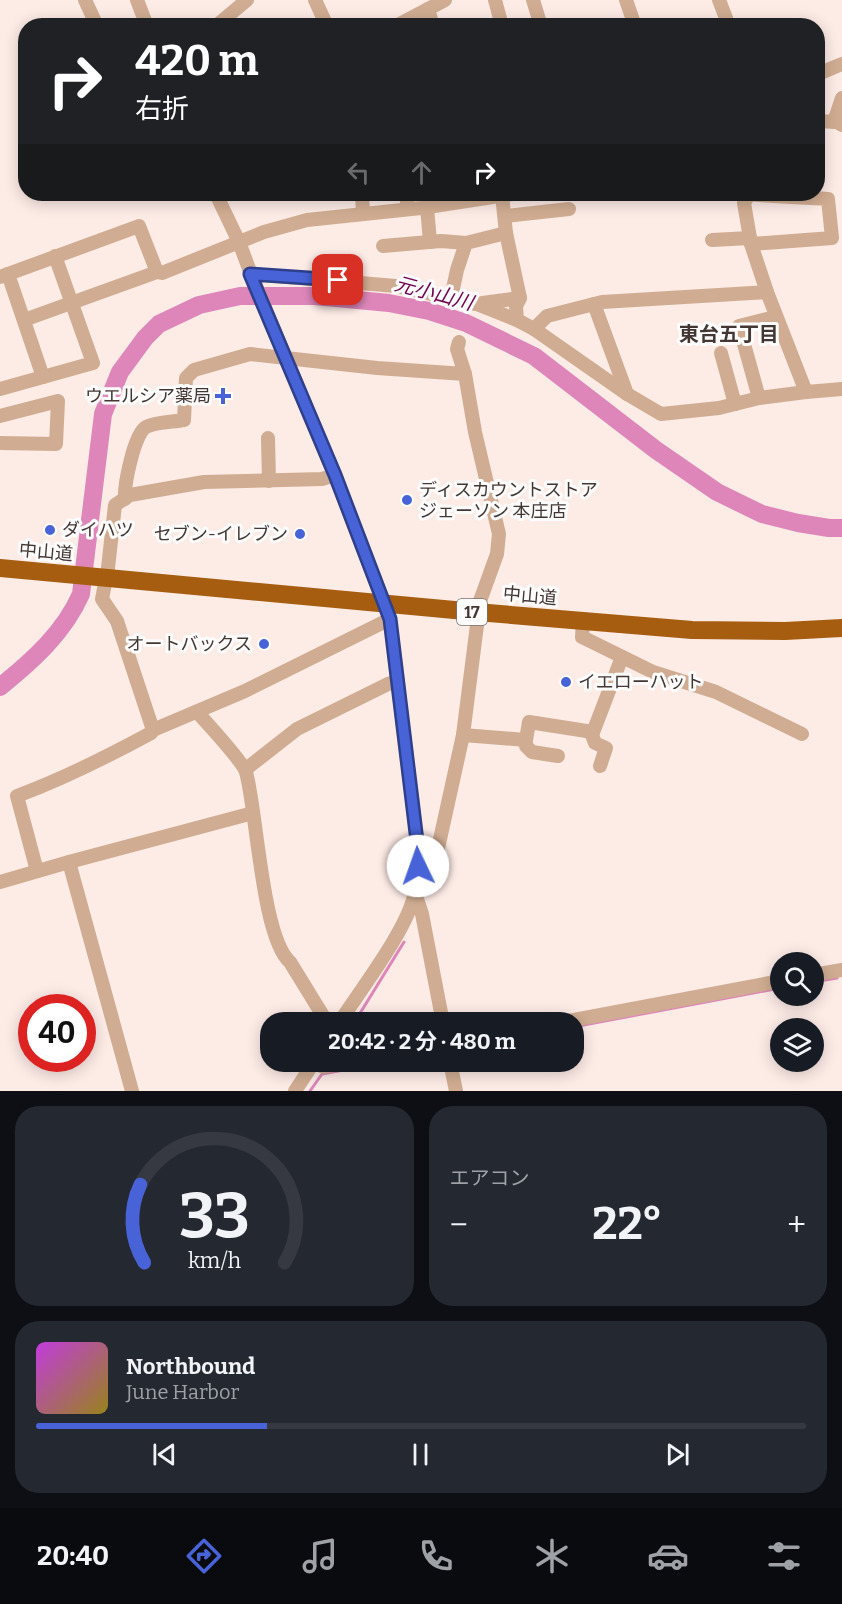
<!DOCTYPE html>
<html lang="ja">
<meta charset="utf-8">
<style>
body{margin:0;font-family:Bitter,"Noto Sans JP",serif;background:#242831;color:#f1f3f6;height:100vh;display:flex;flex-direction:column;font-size:22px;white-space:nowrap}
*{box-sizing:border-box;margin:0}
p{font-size:20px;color:#9ea1a6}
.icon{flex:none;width:33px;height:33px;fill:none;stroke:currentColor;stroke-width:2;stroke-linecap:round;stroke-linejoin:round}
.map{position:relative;height:1091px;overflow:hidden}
.drawer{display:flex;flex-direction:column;gap:15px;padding:15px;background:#0d0f14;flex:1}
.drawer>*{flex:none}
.top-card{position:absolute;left:18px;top:18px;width:807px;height:183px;border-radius:24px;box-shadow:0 3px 15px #0003;background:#202124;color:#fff;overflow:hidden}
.fabs{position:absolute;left:770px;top:952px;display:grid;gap:12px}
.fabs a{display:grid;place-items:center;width:54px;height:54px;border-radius:50%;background:#171b24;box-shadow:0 3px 15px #0003;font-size:30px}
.speed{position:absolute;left:18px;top:994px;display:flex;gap:12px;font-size:30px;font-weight:700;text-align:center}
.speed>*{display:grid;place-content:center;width:78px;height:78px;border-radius:50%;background:#171b24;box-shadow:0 3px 15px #0003;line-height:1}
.speed .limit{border:9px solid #d22;background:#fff;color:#111}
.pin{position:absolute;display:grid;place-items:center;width:51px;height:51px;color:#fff;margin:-26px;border-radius:12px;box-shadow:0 3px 9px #0006}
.me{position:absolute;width:66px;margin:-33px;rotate:357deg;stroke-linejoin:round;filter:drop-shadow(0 0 4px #0008)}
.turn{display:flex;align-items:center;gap:21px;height:126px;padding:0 18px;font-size:27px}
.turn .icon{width:78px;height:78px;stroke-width:2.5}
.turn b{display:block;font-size:42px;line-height:51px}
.lanes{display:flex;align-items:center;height:57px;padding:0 18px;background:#0003;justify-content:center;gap:30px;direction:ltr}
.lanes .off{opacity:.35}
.big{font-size:45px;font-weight:700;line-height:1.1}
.drawer .card{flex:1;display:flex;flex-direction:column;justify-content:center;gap:9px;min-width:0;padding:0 21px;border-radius:24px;background:#242831}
.drawer .dial{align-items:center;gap:0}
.dial svg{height:156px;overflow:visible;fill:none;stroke:#363941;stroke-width:7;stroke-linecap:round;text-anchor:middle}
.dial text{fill:#f1f3f6;stroke:none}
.song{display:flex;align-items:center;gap:18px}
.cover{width:72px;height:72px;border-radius:9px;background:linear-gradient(135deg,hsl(290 70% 55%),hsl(50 70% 35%))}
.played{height:6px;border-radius:3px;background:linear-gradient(90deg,#4763d7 30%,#363941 30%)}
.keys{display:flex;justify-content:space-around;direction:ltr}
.heat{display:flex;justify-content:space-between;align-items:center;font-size:33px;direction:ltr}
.drawer .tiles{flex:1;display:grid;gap:15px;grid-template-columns:1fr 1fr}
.card:last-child{grid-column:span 2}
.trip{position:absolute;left:260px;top:1012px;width:324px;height:60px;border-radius:24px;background:#171b24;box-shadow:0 3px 15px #0003;font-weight:700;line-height:60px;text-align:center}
.dock{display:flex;height:96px;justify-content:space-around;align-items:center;background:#090b0e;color:#9ea1a6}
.dock .icon{width:42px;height:42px}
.dock .active{color:#4763d7}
.dock b{font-size:27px;color:#f1f3f6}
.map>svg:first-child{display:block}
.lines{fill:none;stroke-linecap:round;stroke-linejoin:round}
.stream{stroke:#de86ba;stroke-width:3}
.river{stroke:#de86ba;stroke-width:18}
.minor{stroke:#d0ad92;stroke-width:14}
.highway{stroke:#a65d10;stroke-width:18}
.route-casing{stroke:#2e408c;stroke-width:15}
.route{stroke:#4763d7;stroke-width:10}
.poi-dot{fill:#4763d7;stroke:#fcfcfc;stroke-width:2}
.labels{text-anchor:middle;stroke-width:6;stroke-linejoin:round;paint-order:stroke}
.shield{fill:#fcfcfc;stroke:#7a7270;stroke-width:1.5}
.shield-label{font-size:16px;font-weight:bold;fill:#433734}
.poi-label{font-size:18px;fill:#433734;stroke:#fcfcfc;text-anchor:end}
.street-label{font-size:18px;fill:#433734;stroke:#fcfcfc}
.water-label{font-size:20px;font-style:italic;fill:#710352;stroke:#fcfcfc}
.neighbourhood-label{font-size:20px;font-weight:bold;fill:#433734;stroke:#fcfcfc}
</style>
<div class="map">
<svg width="842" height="1091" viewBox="0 0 842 1091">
<rect width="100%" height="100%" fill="#fdebe6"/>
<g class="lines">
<g class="stream">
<polyline points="813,982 837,978"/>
<polyline points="354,1023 404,942"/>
<polyline points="573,1027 780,988"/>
<polyline points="310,1091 322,1074 387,1062"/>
</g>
<path class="river" d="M0,687C32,661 64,633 81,594L103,414L120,372L145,338L159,324L199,305L240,296H315L389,303L429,311L466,323L534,356L656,450L717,492L762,514L798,523L829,528H842"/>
<g class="minor">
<polyline points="85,0 97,26"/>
<polyline points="137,0 147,26"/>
<polyline points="315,0 327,26"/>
<polyline points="495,0 502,26"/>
<polyline points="533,0 541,26"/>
<polyline points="626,0 635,26"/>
<polyline points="719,0 729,26"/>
<polyline points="428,9 433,26"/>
<polyline points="216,26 247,0"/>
<polyline points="396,26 445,0"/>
<polyline points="818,74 842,64"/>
<polyline points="818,121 837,122 842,125"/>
<polyline points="834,122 842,98"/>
<path d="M216,194L239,242L251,274L339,486L390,619L417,841C418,858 419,875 415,892C408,929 361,989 339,1023"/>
<polyline points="362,194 363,214"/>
<polyline points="406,194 408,209"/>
<path d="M749,194C776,197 801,197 828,199L832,238L751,244"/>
<polyline points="749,194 744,203 751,244 767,292"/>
<polyline points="502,195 506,233 520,298 516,306 517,320 534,329 547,316 602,302 767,292 806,392"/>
<polyline points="427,207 430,242"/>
<polyline points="505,216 569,209"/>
<polyline points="712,240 750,238"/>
<polyline points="383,246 441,241 466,243"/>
<polyline points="8,274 43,377"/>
<polyline points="251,274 396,286 475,304 520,298"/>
<polyline points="0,277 139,226 157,272"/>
<polyline points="451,298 457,270 466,243 506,233"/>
<polyline points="477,304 517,320"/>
<polyline points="594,304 627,394"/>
<polyline points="24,320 157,272 162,273 264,232 307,220 421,208 512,194"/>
<polyline points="534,329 627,394 661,414 719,408 759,398 806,392 842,389"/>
<polyline points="459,342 457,349 465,374"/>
<polyline points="721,353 735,404"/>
<polyline points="0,389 93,363 55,256"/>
<polyline points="759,398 739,326 775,317"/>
<polyline points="0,416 58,401 56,444 0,443"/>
<polyline points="268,438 269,481"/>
<path d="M125,499C124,485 134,434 146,427C155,422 173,422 184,420L186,378L194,370L250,354L377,368L465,374L475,432L499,534L497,554L476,612L477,625L463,735L435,862L425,878L417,880"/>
<polyline points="583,621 582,637 653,672 716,692 802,734"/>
<path d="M197,712C206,722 243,762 246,772C257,812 262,938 290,962L325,1019L329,1023"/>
<polyline points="153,730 117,621 102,599 108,568 115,505 130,495 204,482 322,479 335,475"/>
<polyline points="463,735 526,740 529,722 593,732"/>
<polyline points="526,740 526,746 532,752 558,756"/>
<polyline points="600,766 606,748 595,743 592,735 622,657"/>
<polyline points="246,769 297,729 388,684 397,681"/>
<polyline points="69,862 132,1091"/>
<path d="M37,871L17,796C65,778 107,757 151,733L153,730L245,691L390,619"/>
<polyline points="0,882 69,862 253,813"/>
<polyline points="415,893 422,914 443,1023"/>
<polyline points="813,975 842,970"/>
<polyline points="558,1023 780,981"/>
<polyline points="450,1062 456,1091"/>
<polyline points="313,1063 324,1067 349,1062"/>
<polyline points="295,1091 314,1062"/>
</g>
<polyline class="highway" points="0,568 476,612 692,630 785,631 842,628"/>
</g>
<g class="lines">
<g class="route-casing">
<polyline id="route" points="338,280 250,274 335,475 390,619 417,841 418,866"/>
</g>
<use href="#route" class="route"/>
</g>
<g class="poi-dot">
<path d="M220 387h6v6h6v6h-6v6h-6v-6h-6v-6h6z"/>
<circle cx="407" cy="500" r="6"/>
<circle cx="50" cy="530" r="6"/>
<circle cx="300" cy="534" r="6"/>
<circle cx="264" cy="644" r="6"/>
<circle cx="566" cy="682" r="6"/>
</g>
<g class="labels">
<rect class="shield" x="457" y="599" width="30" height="26" rx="4.5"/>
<g class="shield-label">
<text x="472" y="618">17</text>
</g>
<g class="poi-label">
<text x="211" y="402">ウエルシア薬局</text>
<text x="419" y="496" text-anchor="start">ディスカウントストア<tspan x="419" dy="21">ジェーソン 本庄店</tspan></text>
<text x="62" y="536" text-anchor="start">ダイハツ</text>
<text x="288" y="540">セブン-イレブン</text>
<text x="252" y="650">オートバックス</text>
<text x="578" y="688" text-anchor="start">イエローハット</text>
</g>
<g class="street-label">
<text transform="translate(46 552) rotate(5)" y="6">中山道</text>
<text transform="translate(530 596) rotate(5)" y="6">中山道</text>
</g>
<g class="water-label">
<text transform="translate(434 293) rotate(15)" y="7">元小山川</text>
</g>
<g class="neighbourhood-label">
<text x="729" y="341">東台五丁目</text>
</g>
</g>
</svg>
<div class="fabs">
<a><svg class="icon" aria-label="search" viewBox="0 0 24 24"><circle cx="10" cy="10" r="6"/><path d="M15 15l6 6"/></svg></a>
<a><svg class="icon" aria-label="layers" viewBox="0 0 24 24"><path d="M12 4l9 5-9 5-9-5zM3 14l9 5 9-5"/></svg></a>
</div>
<div class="speed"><div class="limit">40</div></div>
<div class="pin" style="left:338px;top:280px;background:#d93025"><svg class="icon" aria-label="arrive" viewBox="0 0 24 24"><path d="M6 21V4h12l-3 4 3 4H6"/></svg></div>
<svg class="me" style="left:418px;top:866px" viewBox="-20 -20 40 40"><circle r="19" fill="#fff"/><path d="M0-13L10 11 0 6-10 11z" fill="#4763d7"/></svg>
<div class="trip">20:42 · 2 分 · 480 m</div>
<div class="top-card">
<div class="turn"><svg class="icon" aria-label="right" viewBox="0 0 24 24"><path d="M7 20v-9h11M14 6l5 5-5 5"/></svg><div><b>420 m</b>右折</div></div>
<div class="lanes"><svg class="icon off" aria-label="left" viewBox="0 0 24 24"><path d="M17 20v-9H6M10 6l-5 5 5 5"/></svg><svg class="icon off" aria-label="ahead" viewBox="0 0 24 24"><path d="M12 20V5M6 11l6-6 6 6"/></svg><svg class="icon" aria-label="right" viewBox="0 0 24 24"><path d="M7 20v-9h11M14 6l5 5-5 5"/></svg></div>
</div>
</div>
<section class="drawer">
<div class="tiles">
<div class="card dial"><svg viewBox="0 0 100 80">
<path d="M14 69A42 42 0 1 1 86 69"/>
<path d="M14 69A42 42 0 0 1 12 29" stroke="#4763d7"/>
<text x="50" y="56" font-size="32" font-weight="700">33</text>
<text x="50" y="72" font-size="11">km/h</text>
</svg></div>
<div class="card"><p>エアコン</p>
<div class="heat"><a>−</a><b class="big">22°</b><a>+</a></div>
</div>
<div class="card">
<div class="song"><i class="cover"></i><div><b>Northbound</b><p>June Harbor</p></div></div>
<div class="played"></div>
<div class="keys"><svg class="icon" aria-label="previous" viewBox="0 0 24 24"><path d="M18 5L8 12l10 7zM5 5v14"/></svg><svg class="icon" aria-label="pause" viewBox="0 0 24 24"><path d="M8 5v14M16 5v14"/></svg><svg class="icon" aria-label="next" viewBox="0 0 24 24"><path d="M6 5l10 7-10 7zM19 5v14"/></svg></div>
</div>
</div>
</section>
<nav class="dock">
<b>20:40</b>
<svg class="icon active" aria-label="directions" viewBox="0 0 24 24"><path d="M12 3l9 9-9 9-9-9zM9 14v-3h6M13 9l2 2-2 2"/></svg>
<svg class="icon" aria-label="music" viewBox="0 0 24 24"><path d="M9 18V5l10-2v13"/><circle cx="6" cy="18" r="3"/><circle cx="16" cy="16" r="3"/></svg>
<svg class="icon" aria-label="phone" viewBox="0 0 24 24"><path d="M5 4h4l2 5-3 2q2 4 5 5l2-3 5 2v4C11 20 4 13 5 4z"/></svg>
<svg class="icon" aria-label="climate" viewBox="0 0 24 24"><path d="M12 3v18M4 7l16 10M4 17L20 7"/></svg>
<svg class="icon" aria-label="car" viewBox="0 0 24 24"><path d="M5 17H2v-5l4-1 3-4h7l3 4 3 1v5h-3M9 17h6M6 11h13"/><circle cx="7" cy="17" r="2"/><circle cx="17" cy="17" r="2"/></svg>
<svg class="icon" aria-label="filters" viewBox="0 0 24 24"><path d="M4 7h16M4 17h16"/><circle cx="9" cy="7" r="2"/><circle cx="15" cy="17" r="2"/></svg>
</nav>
